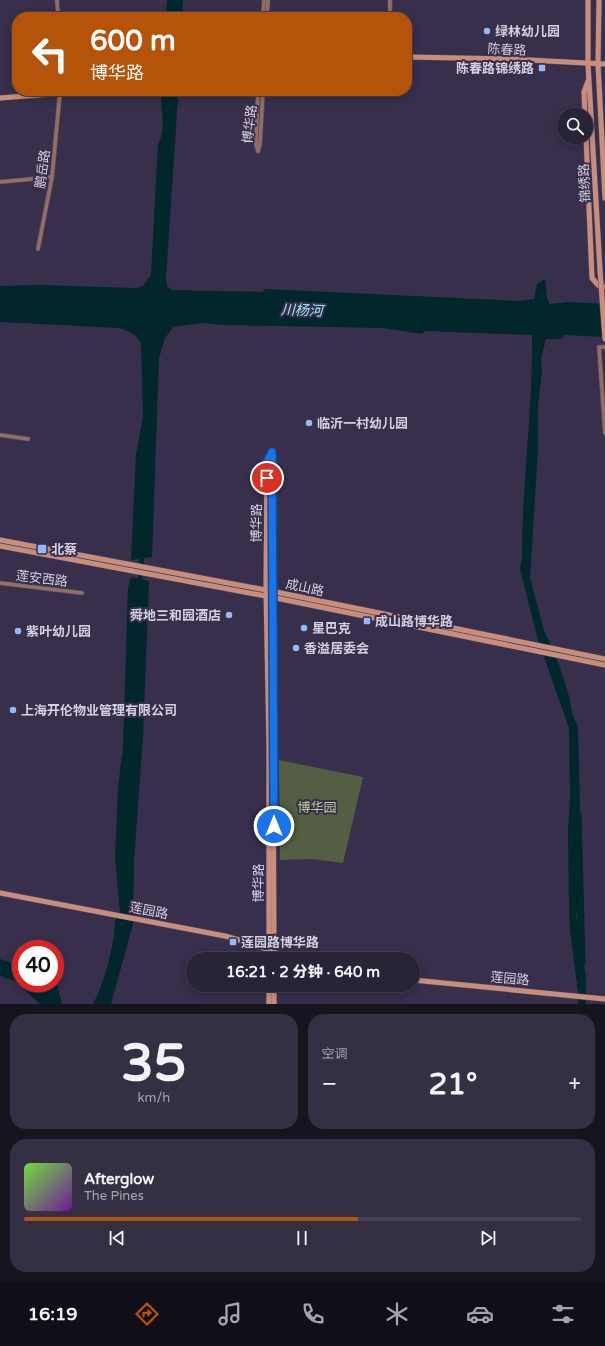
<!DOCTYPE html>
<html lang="zh">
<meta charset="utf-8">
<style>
body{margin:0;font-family:"Varela Round","Noto Sans SC",sans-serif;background:#352f43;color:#f1f3f6;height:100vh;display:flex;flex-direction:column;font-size:15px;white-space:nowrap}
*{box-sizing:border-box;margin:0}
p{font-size:13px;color:#a5a4ae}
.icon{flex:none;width:22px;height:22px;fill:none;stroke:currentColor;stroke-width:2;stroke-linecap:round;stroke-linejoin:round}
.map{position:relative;height:1004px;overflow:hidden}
.side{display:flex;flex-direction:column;gap:10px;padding:10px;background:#17131f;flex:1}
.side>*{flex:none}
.guide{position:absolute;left:12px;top:12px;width:400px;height:84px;border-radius:16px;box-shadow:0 2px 10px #0003,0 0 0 1px #454053;background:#b45309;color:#fff;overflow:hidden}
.buttons{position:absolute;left:557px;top:108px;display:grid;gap:8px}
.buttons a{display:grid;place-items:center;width:36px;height:36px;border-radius:50%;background:#292338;box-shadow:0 2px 10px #0003,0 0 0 1px #454053;font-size:20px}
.speed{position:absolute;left:12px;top:940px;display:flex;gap:8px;font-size:20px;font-weight:700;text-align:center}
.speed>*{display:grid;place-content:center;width:52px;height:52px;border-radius:50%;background:#292338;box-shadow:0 2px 10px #0003,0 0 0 1px #454053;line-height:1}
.speed .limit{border:6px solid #d22;background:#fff;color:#111}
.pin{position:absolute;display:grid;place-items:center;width:34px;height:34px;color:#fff;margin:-17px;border:2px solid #fff;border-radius:50%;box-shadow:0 1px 4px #0007}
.me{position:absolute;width:44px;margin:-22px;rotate:0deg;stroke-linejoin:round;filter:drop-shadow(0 0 3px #0008)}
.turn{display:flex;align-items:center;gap:14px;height:84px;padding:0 12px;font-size:18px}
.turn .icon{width:52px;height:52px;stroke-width:2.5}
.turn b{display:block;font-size:28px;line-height:34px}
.big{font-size:30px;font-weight:800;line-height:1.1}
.side .card{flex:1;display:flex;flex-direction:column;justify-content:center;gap:6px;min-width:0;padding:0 14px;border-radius:16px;background:#352f43}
.side .dial{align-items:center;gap:0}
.dial b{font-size:52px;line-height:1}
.song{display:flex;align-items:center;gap:12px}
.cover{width:48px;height:48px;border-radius:6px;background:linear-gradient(135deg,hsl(100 70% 55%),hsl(280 70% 35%))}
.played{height:4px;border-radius:2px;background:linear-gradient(90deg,#b45309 60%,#454053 60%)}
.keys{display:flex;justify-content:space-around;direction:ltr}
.heat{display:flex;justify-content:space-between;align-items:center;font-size:22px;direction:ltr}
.side .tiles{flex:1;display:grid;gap:10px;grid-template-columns:1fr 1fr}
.card:last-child{grid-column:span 2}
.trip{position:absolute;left:186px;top:952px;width:234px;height:40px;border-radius:20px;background:#292338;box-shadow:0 2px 10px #0003,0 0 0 1px #454053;font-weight:800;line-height:40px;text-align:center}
.menu{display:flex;height:64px;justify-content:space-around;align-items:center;background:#100e16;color:#a5a4ae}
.menu .icon{width:28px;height:28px}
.menu .active{color:#b45309}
.menu b{font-size:18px;color:#f1f3f6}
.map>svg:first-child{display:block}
.green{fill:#545e42}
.water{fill:#01262c}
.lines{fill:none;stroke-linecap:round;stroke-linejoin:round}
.canal{stroke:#01262c;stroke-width:4.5}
.river{stroke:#01262c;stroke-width:7}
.street-casing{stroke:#534c66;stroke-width:5}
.secondary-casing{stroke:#534c66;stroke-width:6}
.street{stroke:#936e62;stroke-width:3.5}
.secondary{stroke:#c88e7b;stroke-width:5}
.secondary-bridge-casing{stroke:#534c66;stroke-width:6;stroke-linecap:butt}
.secondary-bridge{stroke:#c88e7b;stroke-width:5}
.route-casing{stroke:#114b97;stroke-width:10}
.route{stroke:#1a73e8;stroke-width:7}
.poi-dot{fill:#93b7fd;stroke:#372f4b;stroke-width:1.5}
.labels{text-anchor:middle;stroke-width:4;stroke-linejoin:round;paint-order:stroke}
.poi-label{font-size:13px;font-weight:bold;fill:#d4d0e2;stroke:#372f4b;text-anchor:start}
.street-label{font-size:13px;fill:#d4d0e2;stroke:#372f4b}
.park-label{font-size:13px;fill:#bbcf94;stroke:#372f4b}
.water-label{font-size:14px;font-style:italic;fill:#99ebfc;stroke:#372f4b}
</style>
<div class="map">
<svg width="605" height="1004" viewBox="0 0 605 1004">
<rect width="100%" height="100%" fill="#372f4b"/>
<polygon class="green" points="279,760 363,777 343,863 311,859 280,860"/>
<g class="water">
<polygon points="167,0 183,0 182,17 166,17"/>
<path d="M161,91H178V97L166,278L167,286L172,290L262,292L265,289L519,301L534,299L537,284L545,279L547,298L550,304L568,302L605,304V337L565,335L561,339H546L541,359L542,371L538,406V448L530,578L544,630L559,665L569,696L572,713L578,727L580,809L578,817L580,902L576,915L581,933L582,954L586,976V1004H578V992L570,930L569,903L568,830L570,799L569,728L538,640L520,569L522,558C522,484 533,410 532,335L425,331L422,334L383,328L222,325L202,323L173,327L165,338L159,358L152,557L131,560L136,454L143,417L141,343C136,334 129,331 119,328L0,322V286L39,285L136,288L143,286L151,275L158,144C167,129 160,108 161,91Z"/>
<path d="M131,577L149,581L143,736L134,860L133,924L111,1004H93C104,984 110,958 114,936C116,925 112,923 120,913L115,857L118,787L123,747L128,588Z"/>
<polygon points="0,959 21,966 21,983 55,983 55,977 62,1004 40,1004 15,981 0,976"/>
</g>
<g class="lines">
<polyline class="canal" points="140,584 142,553"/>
<polyline class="river" points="578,815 582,962"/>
<g class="street-casing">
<g id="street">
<polyline points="57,0 58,17"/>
<polyline points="263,17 264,0"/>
<polyline points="267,17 268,0"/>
<polyline points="390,17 390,0"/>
<polyline points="258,151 260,144 263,91"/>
<polyline points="258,151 256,144 258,91"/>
<polyline points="0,182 52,177"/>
<polyline points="38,249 52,177 60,92"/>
<polyline points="605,347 599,347 605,433"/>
<polyline points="0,435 28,439"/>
<polyline points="0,583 82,593"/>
</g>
</g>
<g class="secondary-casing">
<g id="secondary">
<polyline points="588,0 588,64 600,270"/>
<polyline points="599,0 598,64 605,198"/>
<polyline points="407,57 510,59 605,64"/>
<polyline points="0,98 88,91"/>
<polyline points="585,115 584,92 588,81"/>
<polyline points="586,137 592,278 598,285 605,287"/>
<polyline points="272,452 274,959"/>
<polyline points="0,540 271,591 605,659"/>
<polyline points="0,546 271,597 605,665"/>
<polyline points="0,893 225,936 253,944 291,959"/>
<polyline points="269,959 269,747 266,590 267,463 272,452"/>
<polyline points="413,980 605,999"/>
<polyline points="269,985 269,1004"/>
<polyline points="274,985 274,1004"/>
</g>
</g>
<use href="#street" class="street"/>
<use href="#secondary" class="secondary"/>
<g class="secondary-bridge-casing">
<polyline id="secondary-bridge" points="600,270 605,339"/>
</g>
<use href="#secondary-bridge" class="secondary-bridge"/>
</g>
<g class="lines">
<g class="route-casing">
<polyline id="route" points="267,478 267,462 272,452 274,826"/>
</g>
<use href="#route" class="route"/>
</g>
<g class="poi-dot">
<circle cx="487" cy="31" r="4"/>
<rect x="538" y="64" width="8" height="8" rx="2"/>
<circle cx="309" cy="423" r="4"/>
<rect x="37" y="544" width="10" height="10" rx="2"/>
<circle cx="229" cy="615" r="4"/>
<rect x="363" y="617" width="8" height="8" rx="2"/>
<circle cx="304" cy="628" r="4"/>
<circle cx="18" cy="631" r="4"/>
<circle cx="296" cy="648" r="4"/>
<circle cx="13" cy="710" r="4"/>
<rect x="229" y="938" width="8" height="8" rx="2"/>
</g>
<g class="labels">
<g class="poi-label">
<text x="495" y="36">绿林幼儿园</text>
<text x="534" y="73" text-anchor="end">陈春路锦绣路</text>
<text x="317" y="428">临沂一村幼儿园</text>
<text x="51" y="554">北蔡</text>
<text x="221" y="620" text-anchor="end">舜地三和园酒店</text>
<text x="375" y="626">成山路博华路</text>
<text x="312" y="633">星巴克</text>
<text x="26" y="636">紫叶幼儿园</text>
<text x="304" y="653">香溢居委会</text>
<text x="21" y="715">上海开伦物业管理有限公司</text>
<text x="241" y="947">莲园路博华路</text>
</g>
<g class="street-label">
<text transform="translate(507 49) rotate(3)" y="5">陈春路</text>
<text transform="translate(249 124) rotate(-83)" y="5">博华路</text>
<text transform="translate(42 169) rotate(-82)" y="5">鹏岳路</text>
<text transform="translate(584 183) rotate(-93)" y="5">锦绣路</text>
<text transform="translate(256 523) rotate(-90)" y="5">博华路</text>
<text transform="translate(42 578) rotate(7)" y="5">莲安西路</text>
<text transform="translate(305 587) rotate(12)" y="5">成山路</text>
<text transform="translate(258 883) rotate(-90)" y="5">博华路</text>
<text transform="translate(149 910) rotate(11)" y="5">莲园路</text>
<text transform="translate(510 978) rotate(5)" y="5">莲园路</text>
</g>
<g class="park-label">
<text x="317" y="812">博华园</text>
</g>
<g class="water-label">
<text transform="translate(302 310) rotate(2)" y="5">川杨河</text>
</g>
</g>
</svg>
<div class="buttons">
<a><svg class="icon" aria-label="search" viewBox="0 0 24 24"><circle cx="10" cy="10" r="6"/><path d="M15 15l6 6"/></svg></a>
</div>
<div class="speed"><div class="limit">40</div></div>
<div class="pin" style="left:267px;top:478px;background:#d93025"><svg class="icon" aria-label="arrive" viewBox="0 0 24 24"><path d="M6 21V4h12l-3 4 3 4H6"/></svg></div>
<svg class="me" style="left:274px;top:826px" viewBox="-20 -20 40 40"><circle r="17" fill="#1a73e8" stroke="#fff" stroke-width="3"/><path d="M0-11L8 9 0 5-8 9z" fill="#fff"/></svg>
<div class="trip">16:21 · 2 分钟 · 640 m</div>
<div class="guide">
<div class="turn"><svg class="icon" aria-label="left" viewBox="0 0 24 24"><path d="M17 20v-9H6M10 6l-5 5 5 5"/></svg><div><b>600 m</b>博华路</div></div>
</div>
</div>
<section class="side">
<div class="tiles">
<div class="card dial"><b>35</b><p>km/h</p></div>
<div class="card"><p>空调</p>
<div class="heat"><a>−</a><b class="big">21°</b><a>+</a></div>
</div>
<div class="card">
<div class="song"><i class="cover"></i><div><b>Afterglow</b><p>The Pines</p></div></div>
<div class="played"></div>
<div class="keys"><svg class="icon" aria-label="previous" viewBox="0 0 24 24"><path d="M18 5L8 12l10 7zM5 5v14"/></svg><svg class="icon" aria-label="pause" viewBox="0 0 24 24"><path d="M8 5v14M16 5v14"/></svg><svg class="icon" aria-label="next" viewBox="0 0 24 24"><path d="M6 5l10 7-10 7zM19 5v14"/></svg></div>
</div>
</div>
</section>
<nav class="menu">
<b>16:19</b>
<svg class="icon active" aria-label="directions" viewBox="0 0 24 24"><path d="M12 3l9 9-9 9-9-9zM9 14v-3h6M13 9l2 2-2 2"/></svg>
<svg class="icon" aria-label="music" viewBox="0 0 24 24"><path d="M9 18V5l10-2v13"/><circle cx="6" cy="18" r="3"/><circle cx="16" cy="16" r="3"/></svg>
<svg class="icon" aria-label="phone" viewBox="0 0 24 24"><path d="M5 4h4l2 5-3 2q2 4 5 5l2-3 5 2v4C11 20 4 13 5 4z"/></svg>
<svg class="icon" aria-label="climate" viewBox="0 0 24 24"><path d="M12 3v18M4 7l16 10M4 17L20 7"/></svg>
<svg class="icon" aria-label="car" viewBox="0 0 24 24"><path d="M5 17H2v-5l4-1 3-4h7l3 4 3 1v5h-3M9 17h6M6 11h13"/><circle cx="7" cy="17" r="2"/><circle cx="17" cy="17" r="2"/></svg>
<svg class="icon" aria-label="filters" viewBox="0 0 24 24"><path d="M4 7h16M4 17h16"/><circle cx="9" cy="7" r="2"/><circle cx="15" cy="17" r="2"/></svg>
</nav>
